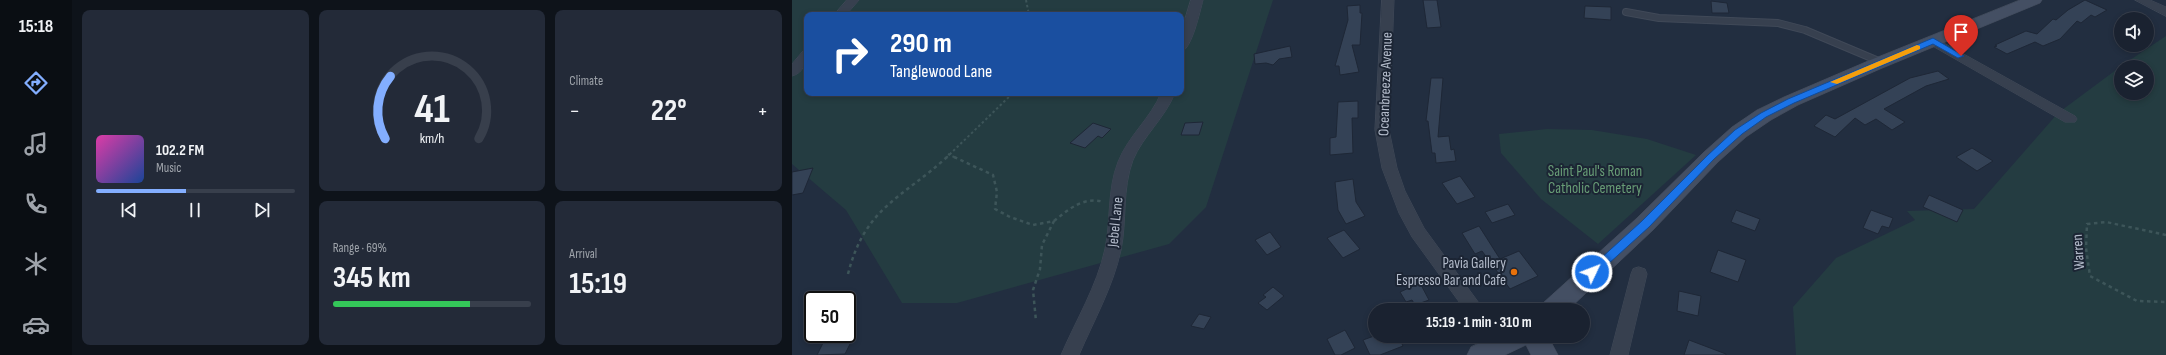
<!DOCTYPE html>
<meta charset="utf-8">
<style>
body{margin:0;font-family:"Sofia Sans Condensed",sans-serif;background:#232a38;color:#f1f3f6;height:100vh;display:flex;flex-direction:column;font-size:15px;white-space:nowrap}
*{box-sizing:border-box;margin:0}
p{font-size:13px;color:#9fa4ab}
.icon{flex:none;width:22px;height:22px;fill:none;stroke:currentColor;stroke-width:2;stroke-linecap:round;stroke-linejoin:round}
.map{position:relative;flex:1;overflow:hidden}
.drawer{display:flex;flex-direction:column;gap:10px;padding:10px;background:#0e131a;width:720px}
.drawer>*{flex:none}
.top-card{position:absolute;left:12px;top:12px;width:380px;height:84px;border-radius:8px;box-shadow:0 2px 6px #0003,0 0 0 1px #383f4c;background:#1a4fa0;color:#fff;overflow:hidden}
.fabs{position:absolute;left:1322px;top:12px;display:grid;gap:8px}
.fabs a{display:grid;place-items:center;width:40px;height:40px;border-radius:50%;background:#1a2230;box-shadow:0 2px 6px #0003,0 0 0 1px #383f4c;font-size:20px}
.speed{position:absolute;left:12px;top:291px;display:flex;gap:8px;font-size:20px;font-weight:700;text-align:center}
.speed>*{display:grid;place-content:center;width:52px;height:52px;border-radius:50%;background:#1a2230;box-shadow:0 2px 6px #0003,0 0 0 1px #383f4c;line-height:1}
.speed .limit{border:2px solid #111;border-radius:6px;background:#fff;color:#111}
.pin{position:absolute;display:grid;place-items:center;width:34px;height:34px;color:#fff;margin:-41px -17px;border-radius:50% 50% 50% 0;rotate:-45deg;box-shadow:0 0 4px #0007}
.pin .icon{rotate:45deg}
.me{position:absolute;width:44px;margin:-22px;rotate:47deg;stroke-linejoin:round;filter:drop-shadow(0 0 3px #0008)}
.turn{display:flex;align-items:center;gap:14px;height:84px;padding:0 20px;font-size:18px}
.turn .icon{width:52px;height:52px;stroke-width:2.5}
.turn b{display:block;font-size:28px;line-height:34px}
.big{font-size:30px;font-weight:700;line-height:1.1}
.drawer .card{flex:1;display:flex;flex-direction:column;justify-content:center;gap:6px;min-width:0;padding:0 14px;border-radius:8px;background:#232a38}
.drawer .dial{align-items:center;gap:0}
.dial svg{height:104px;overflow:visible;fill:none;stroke:#383f4c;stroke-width:7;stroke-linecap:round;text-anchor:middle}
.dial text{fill:#f1f3f6;stroke:none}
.song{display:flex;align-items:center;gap:12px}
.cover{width:48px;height:48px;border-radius:6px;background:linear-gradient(135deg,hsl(320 70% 55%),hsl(220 70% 35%))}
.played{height:4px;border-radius:2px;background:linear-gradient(90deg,#83aeff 45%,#383f4c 45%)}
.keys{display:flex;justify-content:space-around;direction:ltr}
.heat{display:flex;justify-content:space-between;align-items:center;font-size:22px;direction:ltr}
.charge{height:6px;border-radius:3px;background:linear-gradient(90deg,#34c759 69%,#383f4c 0)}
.drawer .tiles{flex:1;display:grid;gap:10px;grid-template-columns:repeat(3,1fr)}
.card:first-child{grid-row:span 2}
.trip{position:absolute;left:576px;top:303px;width:222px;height:40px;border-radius:20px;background:#1a2230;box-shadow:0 2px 6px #0003,0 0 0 1px #383f4c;font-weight:700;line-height:40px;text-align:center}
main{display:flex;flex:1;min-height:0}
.dock{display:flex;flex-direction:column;width:72px;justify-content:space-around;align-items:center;background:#0a0e13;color:#9fa4ab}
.dock .icon{width:28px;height:28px}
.dock .selected{color:#83aeff}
.dock b{font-size:18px;color:#f1f3f6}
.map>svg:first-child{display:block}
.green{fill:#243c41;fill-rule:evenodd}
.building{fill:#344256;stroke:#1e2736}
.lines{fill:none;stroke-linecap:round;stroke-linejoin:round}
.service-casing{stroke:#404958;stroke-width:8}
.minor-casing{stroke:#404958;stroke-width:1}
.secondary-casing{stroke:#404958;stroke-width:1}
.path-far1{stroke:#3d5559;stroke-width:2;stroke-dasharray:2.5 2.5;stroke-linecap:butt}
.path{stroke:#3d5559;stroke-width:2.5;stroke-dasharray:3.5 3.5;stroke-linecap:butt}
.service{stroke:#37404f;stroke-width:6}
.minor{fill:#37404f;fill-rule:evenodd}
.secondary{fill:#444f63;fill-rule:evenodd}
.route{fill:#1a73e8;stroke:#114b97}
.slow{fill:#f59e0b}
.food-dot{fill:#e8710a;stroke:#1c2534;stroke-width:1.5}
.labels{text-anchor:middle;stroke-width:4;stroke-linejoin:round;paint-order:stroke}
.street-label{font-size:15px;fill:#b3bbca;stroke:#1c2534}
.park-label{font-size:15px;fill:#689d76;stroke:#1c2534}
.poi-label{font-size:15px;fill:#b3bbca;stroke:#1c2534;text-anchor:end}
</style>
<main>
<nav class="dock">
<b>15:18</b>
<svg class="icon selected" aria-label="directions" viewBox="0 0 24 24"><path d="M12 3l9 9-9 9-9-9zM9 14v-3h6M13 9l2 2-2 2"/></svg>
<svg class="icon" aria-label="music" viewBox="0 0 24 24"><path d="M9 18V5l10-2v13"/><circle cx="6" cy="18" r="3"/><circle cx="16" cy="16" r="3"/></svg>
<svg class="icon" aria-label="phone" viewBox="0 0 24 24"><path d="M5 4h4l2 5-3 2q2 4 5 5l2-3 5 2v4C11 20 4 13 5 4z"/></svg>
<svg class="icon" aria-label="climate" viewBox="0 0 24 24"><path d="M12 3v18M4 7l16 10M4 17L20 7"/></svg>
<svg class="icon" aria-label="car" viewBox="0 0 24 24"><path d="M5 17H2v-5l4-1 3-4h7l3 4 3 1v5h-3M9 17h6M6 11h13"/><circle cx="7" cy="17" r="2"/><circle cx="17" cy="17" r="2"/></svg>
</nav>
<section class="drawer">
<div class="tiles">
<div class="card">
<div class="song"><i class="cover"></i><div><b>102.2 FM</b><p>Music</p></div></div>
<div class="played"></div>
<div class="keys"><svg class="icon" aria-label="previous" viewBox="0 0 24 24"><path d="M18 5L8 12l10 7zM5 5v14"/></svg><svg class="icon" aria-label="pause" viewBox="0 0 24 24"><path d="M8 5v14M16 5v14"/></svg><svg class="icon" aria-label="next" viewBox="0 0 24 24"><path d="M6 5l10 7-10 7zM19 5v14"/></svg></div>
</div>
<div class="card dial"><svg viewBox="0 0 100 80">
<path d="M14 69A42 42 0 1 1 86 69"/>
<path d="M14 69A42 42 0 0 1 18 21" stroke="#83aeff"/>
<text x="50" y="56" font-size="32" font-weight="700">41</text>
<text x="50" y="72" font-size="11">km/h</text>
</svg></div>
<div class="card"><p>Climate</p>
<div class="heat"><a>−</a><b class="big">22°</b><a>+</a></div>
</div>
<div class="card"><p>Range · 69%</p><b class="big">345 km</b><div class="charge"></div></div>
<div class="card"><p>Arrival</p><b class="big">15:19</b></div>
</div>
</section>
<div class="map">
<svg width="1374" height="355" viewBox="0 0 1374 355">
<rect width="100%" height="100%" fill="#222e40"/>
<g class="green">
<path d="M0,0H481L414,207L377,244L165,303H110L54,210L0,164ZM15,15H389V93H15Z"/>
<path d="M1374,36V355H1004L1001,307L1044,258L1123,220L1115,211L1182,209L1266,113L1332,64ZM1329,67H1355V93H1329Z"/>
<polygon points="755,129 800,130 855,139 904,155 806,244 749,199 709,153 707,134"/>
</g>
<g class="building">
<polygon points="631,0 645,0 649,27 635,28"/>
<polygon points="1293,0 1315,10 1303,17 1299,15 1289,23 1285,21 1268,39 1251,46 1243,42 1215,54 1202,47 1205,46 1203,45 1234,31 1245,34 1261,19 1264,20 1276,10"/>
<polygon points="919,1 935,3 937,13 920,13"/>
<polygon points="568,5 568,13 570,13 568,45 560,45 567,72 548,75 547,66 543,66 556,20 555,6"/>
<polygon points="793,6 819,7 819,20 792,18"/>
<polygon points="498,46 500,57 487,59 481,65 474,63 463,64 462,54"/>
<polygon points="1146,71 1157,79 1134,86 1092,109 1113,122 1100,130 1084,119 1073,125 1063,118 1043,137 1022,126 1034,115 1043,119 1118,78"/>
<polygon points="639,78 651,78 646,137 657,136 659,150 662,149 664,161 644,163 643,153 640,153 636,121 634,121"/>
<polygon points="566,101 566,118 560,118 561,153 538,155 538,138 544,137 546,102"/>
<polygon points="411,122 407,135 389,135 393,123"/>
<polygon points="301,123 319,129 310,138 306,136 293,148 278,143"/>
<polygon points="1180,148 1201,161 1185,171 1164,157"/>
<polygon points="21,168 11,193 0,195 0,172"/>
<polygon points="668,176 683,197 665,204 650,183"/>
<polygon points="561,179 564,202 573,216 554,224 546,210 543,182"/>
<polygon points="1137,195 1171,210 1165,222 1131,207"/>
<polygon points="716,204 723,215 700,223 693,212"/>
<polygon points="944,210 968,219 963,231 939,222"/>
<polygon points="1079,210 1101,218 1097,228 1090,226 1086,234 1071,228"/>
<polygon points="687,226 708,259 727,251 746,276 718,289 690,251 683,254 670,233"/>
<polygon points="552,230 568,249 551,258 535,238"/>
<polygon points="478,232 489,247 475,255 463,240"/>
<polygon points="926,250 954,260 946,282 918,272"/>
<polygon points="628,283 637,300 623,305 620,300 614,302 608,292"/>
<polygon points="481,287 492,296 475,310 466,303 474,297 471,295"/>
<polygon points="887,291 909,296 906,316 885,311"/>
<polygon points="407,314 419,317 412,329 399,326"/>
<polygon points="553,330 563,348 549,355 543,355 535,339"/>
<polygon points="582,336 606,336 611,346 588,355 578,355 571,340"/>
<polygon points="61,338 53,354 25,355 32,341"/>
<polygon points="897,340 934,354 934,355 892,355"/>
</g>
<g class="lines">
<g class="service-casing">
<polyline id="service" points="834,12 867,18 986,23 1013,30 1089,62"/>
</g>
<g class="minor-casing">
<g id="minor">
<polygon points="55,0 67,0 54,15 42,15"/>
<path d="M399,0H411C408,11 400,49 389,52V32Z"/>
<polygon points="590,0 602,0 597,130 605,168 613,191 632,228 692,310 673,310 620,237 607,213 590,168 583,130"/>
<polygon points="1343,0 1358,0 1374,7 1374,16"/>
<polygon points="1141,37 1283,116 1285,119 1283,122 1273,122 1137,44 1135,41 1137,38"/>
<path d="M15,50C15,61 12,73 0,76V64L11,51Z"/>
<path d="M369,93H383C373,118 351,136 341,160C330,189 335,221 329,250C321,287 302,320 287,355H269C284,320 305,286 313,249C319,220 315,190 326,162C336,136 359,118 369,93Z"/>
<polygon points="847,267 853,269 855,274 836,355 818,355 839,274 841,269"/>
</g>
</g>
<g class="secondary-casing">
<g id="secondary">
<polygon points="1228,0 1250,0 1248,3 1088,69 1006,105 979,120 954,137 926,162 861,230 776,310 748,310 751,303 845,218 912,152 940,127 965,110 992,97 1076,61"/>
<polygon points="702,336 756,336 766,355 739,355 734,345 713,355 675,355 679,347"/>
</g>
</g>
<g class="path-far1">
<polyline points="234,0 237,15"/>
<polyline points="156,154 164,158"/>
<polyline points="154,158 221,93"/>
</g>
<g class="path">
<polyline points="162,157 201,175 205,192 203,209 218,217 241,225 262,221 250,245 248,269 241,290 244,321"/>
<path d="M262,221C277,209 292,196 312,202"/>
<polyline points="1374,235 1314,222 1295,224 1294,248 1298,276 1345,301 1374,302"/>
<path d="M56,274C73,207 109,199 155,157"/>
</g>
<use href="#service" class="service"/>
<use href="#minor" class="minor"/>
<use href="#secondary" class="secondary"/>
</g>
<polygon class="route" points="1141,38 1172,56 1166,58 1141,44 1002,103 974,117 950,134 922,159 857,227 804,275 797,275 797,269 850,221 916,155 943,130 969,113 996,99"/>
<polygon class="slow" points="1125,45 1128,46 1128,49 1045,84 1038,82"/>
<circle class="food-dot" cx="722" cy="272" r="4"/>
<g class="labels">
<g class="street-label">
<text transform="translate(593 84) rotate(-88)" y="5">Oceanbreeze Avenue</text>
<text transform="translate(323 222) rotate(-84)" y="5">Jebel Lane</text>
<text transform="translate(1286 252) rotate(-94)" y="5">Warren</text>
</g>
<g class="park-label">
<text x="803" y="176">Saint Paul's Roman<tspan x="803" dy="17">Catholic Cemetery</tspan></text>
</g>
<g class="poi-label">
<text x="714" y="268">Pavia Gallery<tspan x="714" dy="17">Espresso Bar and Cafe</tspan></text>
</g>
</g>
</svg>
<div class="fabs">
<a><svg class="icon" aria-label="sound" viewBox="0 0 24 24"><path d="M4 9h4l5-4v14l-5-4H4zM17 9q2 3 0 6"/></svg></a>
<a><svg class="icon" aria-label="layers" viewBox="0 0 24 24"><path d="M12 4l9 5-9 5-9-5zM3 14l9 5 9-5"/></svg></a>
</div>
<div class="speed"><div class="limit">50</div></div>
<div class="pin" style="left:1169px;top:56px;background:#d93025"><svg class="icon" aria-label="arrive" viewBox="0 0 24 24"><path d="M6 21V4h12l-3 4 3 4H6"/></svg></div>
<svg class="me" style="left:800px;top:272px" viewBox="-20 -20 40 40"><circle r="17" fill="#1a73e8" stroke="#fff" stroke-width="3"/><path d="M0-11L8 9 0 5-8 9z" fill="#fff"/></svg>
<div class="trip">15:19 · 1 min · 310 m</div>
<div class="top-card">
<div class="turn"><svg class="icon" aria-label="right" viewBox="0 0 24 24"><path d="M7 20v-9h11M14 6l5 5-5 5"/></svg><div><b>290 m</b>Tanglewood Lane</div></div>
</div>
</div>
</main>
